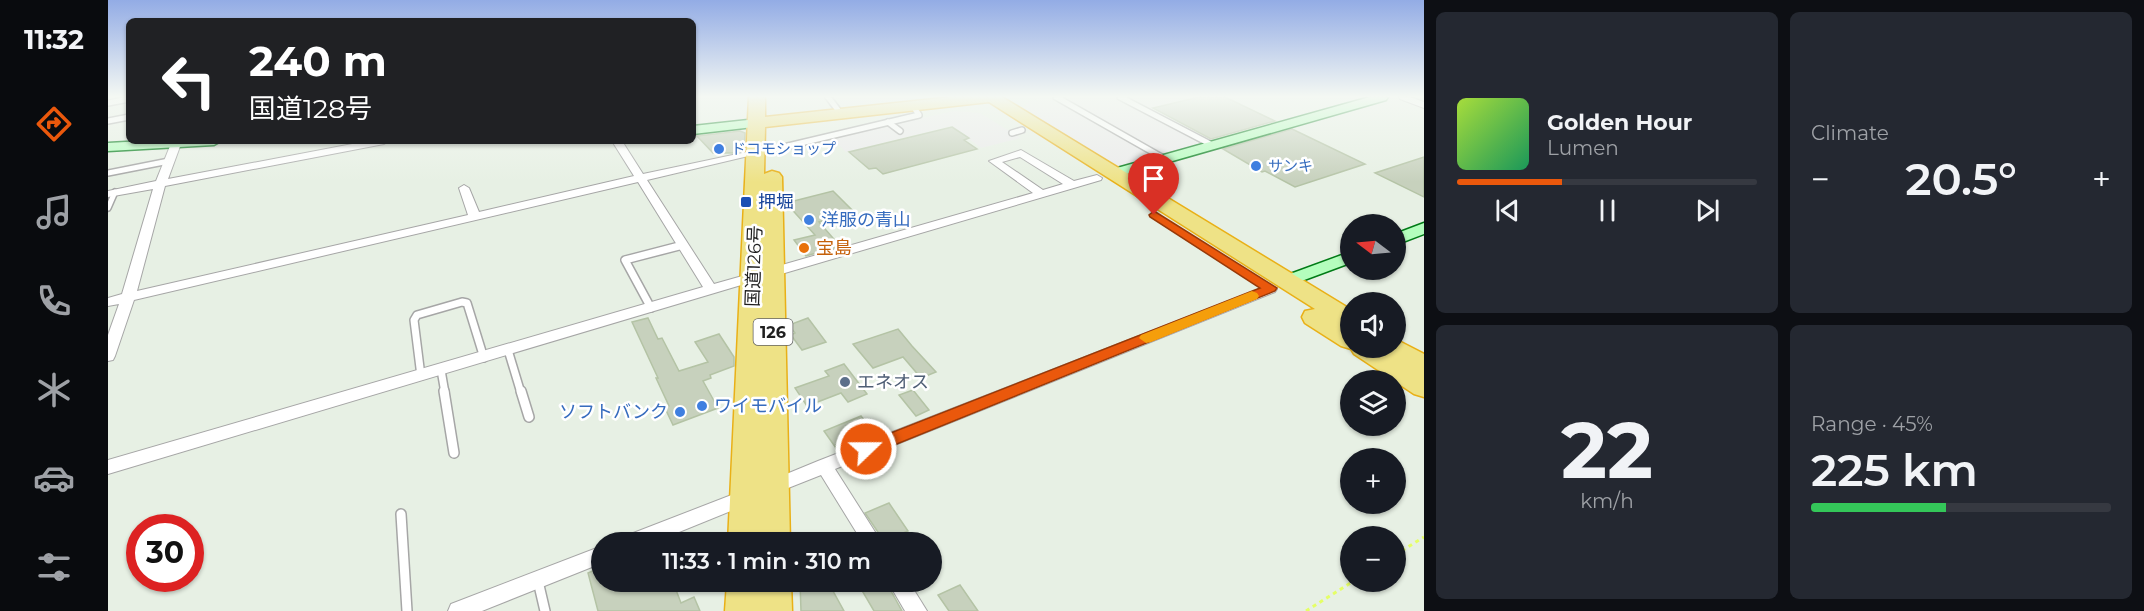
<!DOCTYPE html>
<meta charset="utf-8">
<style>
body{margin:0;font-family:Montserrat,"Noto Sans JP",sans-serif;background:#242831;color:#f1f3f6;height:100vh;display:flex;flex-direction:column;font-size:22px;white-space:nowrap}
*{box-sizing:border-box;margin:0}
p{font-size:20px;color:#9ea1a6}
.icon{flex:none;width:33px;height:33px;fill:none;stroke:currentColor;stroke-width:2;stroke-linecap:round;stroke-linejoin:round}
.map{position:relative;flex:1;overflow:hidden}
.details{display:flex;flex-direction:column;gap:12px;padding:12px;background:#0d0f14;width:720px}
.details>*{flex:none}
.hud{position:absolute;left:18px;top:18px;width:570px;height:126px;border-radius:9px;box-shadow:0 2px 4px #0004;background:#202124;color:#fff;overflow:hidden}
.needle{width:39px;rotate:286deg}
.controls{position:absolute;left:1232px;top:214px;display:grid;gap:12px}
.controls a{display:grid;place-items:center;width:66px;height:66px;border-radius:50%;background:#171b24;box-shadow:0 2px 4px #0004;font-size:30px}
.speed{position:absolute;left:18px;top:514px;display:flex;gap:12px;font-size:30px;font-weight:700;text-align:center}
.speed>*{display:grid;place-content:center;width:78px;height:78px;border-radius:50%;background:#171b24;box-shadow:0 2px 4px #0004;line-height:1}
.speed .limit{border:9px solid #d22;background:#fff;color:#111}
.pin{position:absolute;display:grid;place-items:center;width:51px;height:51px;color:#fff;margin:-62px -26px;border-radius:50% 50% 50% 0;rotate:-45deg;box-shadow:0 0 6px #0007}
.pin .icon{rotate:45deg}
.me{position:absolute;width:66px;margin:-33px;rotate:68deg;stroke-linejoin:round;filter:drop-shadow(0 0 4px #0008)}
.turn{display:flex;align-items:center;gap:21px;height:126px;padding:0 24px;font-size:27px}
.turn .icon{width:78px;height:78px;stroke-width:2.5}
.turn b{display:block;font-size:42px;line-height:51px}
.big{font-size:45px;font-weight:600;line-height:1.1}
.details .tile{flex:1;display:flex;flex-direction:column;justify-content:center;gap:9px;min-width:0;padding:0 21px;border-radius:9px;background:#242831}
.details .dial{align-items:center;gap:0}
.dial b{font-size:78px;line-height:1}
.song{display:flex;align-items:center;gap:18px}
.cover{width:72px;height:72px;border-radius:9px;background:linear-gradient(135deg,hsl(80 70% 55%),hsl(150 70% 35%))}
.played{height:6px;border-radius:3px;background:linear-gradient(90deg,#ea580c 35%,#363941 35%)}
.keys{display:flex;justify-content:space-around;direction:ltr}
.heat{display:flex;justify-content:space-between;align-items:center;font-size:33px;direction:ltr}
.charge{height:9px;border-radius:4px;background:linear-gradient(90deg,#34c759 45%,#363941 0)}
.details .tiles{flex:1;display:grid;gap:12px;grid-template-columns:repeat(2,1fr)}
.trip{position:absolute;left:483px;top:532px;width:351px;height:60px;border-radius:30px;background:#171b24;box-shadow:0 2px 4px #0004;font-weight:600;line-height:60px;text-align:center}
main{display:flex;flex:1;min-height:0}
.tab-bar{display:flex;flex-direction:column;width:108px;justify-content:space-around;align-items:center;background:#090b0e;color:#9ea1a6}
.tab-bar .icon{width:42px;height:42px}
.tab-bar .on{color:#ea580c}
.tab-bar b{font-size:27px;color:#f1f3f6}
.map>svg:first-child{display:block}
.parking{fill:#ebebeb}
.building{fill:#c7d1bd;stroke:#b4c3a5;stroke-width:1.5}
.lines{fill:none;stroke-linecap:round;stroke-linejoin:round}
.lane-far2-casing{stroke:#a6a6a6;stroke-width:8}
.lane-far1-casing{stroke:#a6a6a6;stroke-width:10}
.lane-casing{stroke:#a6a6a6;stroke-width:12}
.street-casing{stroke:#a6a6a6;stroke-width:2}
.secondary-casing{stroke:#007b16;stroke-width:3}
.highway-casing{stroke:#e9b017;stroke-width:3}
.path{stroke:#e5ff66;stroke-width:3;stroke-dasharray:4 4;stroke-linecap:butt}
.lane-far2{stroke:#fff;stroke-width:5}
.lane-far1{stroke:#fff;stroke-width:7}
.lane{stroke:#fff;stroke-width:9}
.street{fill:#fff;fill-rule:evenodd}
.secondary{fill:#b4febd;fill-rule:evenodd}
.highway{fill:#eee286;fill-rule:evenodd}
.route{fill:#ea580c;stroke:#983908;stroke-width:1.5}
.slow{fill:#f59e0b}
.shop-dot{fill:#3f7fe0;stroke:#fff;stroke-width:2}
.transit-dot{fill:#1a4fb4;stroke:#fff;stroke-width:2}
.food-dot{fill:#e8710a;stroke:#fff;stroke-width:2}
.service-dot{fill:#5c6f8a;stroke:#fff;stroke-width:2}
.labels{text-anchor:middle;stroke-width:5;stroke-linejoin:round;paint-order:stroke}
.far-shop-label{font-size:15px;fill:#366cbe;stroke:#fff;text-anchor:start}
.shield{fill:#fff;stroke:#626262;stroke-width:1.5}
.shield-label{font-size:16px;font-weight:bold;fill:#1f1f1f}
.transit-label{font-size:18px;fill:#164399;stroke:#fff;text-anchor:start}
.shop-label{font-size:18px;fill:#366cbe;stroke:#fff;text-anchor:start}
.food-label{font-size:18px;fill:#c56008;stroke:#fff;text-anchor:start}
.street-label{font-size:18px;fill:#1f1f1f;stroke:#fff}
.service-label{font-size:18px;fill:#4e5e75;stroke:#fff;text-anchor:start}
</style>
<main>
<nav class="tab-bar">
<b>11:32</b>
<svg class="icon on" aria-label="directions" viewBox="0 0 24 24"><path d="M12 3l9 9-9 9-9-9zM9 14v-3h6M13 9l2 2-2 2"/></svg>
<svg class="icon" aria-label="music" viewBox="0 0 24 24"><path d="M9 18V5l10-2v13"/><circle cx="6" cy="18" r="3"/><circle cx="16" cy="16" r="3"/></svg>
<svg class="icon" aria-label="phone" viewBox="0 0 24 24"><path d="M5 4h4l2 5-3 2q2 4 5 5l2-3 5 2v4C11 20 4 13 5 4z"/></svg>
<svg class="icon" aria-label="climate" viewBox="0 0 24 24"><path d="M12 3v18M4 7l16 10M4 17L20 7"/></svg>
<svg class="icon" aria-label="car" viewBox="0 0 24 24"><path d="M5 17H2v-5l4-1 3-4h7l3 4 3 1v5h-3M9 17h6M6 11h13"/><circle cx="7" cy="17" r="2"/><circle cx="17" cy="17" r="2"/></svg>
<svg class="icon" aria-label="filters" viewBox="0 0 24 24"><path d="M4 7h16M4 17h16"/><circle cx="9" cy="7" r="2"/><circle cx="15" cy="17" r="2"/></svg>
</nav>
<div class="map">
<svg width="1316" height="611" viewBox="0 0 1316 611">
<rect width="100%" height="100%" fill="#e7f0e4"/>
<g class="parking">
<polygon points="729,97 829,97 734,105"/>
<polygon points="961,97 1080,97 1033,111 1093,144 1012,167 916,108 922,100"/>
<polygon points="846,111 872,113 913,138 873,148 843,126 738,152 724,138"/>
</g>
<g class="building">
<polygon points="1091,97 1117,97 1167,121 1103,139 1045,108"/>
<polygon points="844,127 861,138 856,140 869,149 775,174 768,168 761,169 741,152"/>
<polygon points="1184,129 1257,164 1187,187 1157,171 1154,172 1115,149"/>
<polygon points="632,131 637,133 636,150 625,153 605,153 589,136"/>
<polygon points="1316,157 1316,197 1267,173"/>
<polygon points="725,191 746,212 711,222 732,246 698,256 686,240 707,235 678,203"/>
<polygon points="540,318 550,339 554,338 571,371 600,362 587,342 611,334 626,357 626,366 602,375 603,378 595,381 610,408 565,425 557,408 561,406 548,378 550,378 524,322"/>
<polygon points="700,318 718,342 694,350 683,335 687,333 681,325"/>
<polygon points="790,329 804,346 828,372 813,378 795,357 765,368 745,344"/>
<polygon points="736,364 759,394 740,402 733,393 699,406 687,388 721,376 717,371"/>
<polygon points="805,390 821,410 808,416 791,395"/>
<polygon points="753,416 766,433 728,448 716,431"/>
<polygon points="781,503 800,531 776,541 757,513"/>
<polygon points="494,567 494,582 565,582 573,603 586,597 592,611 490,611 480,573"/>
<polygon points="692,582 720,582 736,611 693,611"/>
<polygon points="749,582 778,582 794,611 766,611"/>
<polygon points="852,585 870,611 841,611 830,595"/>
</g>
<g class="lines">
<g class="lane-far2-casing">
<g id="lane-far2">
<polyline points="720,97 733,114"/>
<polyline points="948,97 1057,159"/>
<polyline points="1012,97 1104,145"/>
<polyline points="0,103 21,99"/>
<polyline points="0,121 21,117"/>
<polyline points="780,122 792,131"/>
<polyline points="904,133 914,130"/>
<polyline points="663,150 811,115 805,106"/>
<polyline points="0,173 61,161"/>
<polyline points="0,208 7,192"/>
</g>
</g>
<g class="lane-far1-casing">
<g id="lane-far1">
<polyline points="543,308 517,260 575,245"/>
<polyline points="400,350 413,393"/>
<polyline points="333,370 337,393"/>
<polyline points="313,376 306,320 309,315 354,302 359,303 376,358"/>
</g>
</g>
<g class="lane-casing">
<g id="lane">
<polyline points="336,391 346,453"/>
<polyline points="413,391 421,417"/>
<polyline points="293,514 299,611"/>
<polyline points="430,581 437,611"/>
</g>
</g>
<g class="street-casing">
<g id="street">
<polygon points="1291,97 1302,97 1316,102 1316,108 1292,99"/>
<polygon points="64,141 74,141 60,179 260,141 281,141 276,144 57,186 29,291 360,215 351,188 356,185 361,188 371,212 526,176 504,141 514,141 535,174 653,149 653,153 539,180 606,284 645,273 651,277 650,280 0,474 0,460 595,287 530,182 26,300 7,356 5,360 0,361 0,335 11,304 0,306 0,298 14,294 45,189 0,197 0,191 48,181"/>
<path d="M913,150L966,181L989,175L994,178L993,180L670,275L665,276L659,272L660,269L925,193L881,161ZM912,157L955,184L935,190L894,162Z"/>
<polygon points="1162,285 1169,289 1167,292 727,469 774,543 755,543 713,475 665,494 659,492 656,487 659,482 710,461"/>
<polygon points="639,489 645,492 648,497 645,502 544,543 513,543 515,537"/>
<polygon points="494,546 494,563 374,611 340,611 343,604"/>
<polygon points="780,582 801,582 819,611 797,611"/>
</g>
</g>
<g class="secondary-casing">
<g id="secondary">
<polygon points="878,97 893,97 887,101"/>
<polygon points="1262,97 1280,97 1278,100 1012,176 1007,177 1000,173 1002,170"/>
<polygon points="649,119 655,123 654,126 585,134 585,126"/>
<polygon points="35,141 113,141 106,145 0,151 0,143"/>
<polygon points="1316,223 1316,234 1287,245 1287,234"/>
<polygon points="1242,252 1242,263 1180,286 1174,285 1171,281 1174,277"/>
</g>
</g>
<g class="highway-casing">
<g id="highway">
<polygon points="641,97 657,97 657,117 844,97 894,97 1242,309 1242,348 1287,348 1287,339 1316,354 1316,397 1306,394 1246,354 1243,349 1233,346 1197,323 1194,317 1197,311 1207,309 881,102 657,127 656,174 664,171 671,173 674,177 682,543 620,543"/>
<polygon points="619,582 683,582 684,611 617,611"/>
</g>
</g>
<g class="path">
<polyline points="1287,555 1316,537"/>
<polyline points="1198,611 1244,582"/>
</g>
<use href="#lane-far2" class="lane-far2"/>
<use href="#lane-far1" class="lane-far1"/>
<use href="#lane" class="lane"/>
<use href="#street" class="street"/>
<use href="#secondary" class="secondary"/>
<use href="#highway" class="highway"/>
</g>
<linearGradient id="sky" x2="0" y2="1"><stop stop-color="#93ace5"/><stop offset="0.53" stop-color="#f4f8f3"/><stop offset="1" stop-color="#f4f8f3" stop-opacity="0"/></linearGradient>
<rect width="1316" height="182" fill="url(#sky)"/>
<polygon class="route" points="1046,211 1169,288 1167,291 764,454 758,456 752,454 750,449 752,445 1152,288 1042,217 1041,215"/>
<polygon class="slow" points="1144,291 1149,293 1151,296 1149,299 1043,342 1038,343 1031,338 1033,335"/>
<g class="shop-dot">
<circle cx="611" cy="149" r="6"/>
<circle cx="1148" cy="166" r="6"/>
<circle cx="701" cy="220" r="6"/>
<circle cx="594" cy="406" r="6"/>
<circle cx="572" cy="412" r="6"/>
</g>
<rect class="transit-dot" x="632" y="196" width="12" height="12" rx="3"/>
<circle class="food-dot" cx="696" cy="248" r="6"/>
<circle class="service-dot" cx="737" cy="382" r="6"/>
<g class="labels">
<g class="far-shop-label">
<text x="623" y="154">ドコモショップ</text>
<text x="1160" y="171">サンキ</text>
</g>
<rect class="shield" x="645.5" y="319" width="39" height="26" rx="4.5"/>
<g class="shield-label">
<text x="665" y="338">126</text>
</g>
<g class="transit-label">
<text x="650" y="208">押堀</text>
</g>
<g class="shop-label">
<text x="713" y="226">洋服の青山</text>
<text x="606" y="412">ワイモバイル</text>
<text x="560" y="418" text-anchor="end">ソフトバンク</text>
</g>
<g class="food-label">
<text x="708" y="254">宝島</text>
</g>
<g class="street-label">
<text transform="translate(646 266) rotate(-88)" y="6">国道126号</text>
</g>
<g class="service-label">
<text x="749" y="388">エネオス</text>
</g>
</g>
</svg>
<div class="controls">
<a><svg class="needle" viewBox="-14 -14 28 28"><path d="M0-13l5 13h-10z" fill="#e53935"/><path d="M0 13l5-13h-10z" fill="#9ea1a6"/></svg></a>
<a><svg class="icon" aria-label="sound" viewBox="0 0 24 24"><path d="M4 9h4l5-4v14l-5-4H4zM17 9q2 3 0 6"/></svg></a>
<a><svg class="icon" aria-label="layers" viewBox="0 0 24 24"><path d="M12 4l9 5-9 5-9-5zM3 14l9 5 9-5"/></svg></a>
<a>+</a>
<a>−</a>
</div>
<div class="speed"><div class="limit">30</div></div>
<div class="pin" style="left:1046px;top:215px;background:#d93025"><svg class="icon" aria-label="arrive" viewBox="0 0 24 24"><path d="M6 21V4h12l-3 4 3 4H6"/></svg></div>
<svg class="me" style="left:758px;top:449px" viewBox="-20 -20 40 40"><circle r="17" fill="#ea580c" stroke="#fff" stroke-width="3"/><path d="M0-11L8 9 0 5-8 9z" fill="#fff"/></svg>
<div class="trip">11:33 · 1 min · 310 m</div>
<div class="hud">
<div class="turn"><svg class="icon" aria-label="left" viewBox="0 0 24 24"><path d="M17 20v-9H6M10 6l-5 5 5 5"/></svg><div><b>240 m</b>国道128号</div></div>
</div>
</div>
<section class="details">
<div class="tiles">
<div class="tile">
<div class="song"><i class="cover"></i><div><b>Golden Hour</b><p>Lumen</p></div></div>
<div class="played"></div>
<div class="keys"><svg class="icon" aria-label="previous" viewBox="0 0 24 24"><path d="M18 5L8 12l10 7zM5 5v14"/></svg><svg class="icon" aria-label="pause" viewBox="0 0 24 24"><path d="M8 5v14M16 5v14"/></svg><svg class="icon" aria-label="next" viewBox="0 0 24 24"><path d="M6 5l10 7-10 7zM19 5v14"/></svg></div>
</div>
<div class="tile"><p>Climate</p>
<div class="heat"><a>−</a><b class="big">20.5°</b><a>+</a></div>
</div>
<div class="tile dial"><b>22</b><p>km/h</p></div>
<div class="tile"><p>Range · 45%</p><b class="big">225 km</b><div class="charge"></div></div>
</div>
</section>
</main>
